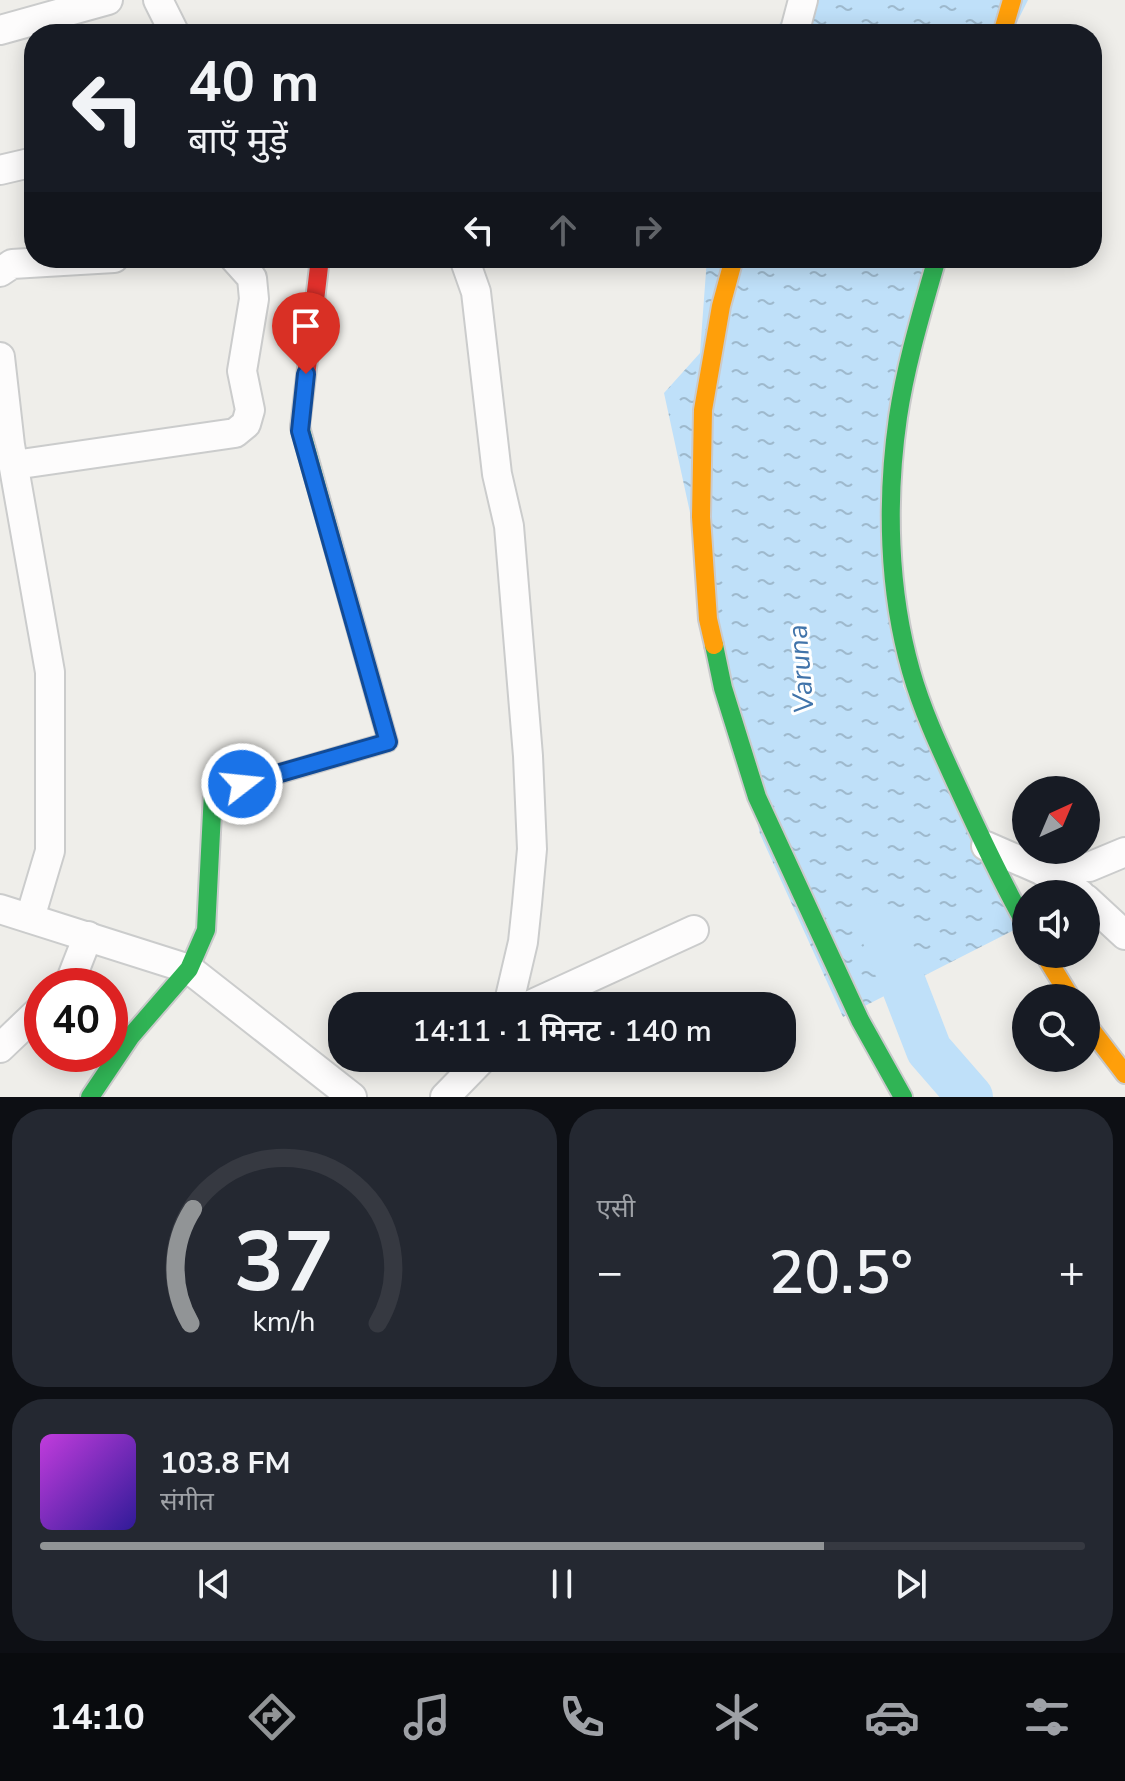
<!DOCTYPE html>
<html lang="hi">
<meta charset="utf-8">
<style>
body{margin:0;font-family:"Nunito Sans","Noto Sans Devanagari",sans-serif;background:#242831;color:#f1f3f6;height:100vh;display:flex;flex-direction:column;font-size:30px;white-space:nowrap}
*{box-sizing:border-box;margin:0}
p{font-size:26px;color:#9ea1a6}
.icon{flex:none;width:44px;height:44px;fill:none;stroke:currentColor;stroke-width:2;stroke-linecap:round;stroke-linejoin:round}
.map{position:relative;height:1097px;overflow:hidden}
.drawer{display:flex;flex-direction:column;gap:12px;padding:12px;background:#0d0f14;flex:1}
.drawer>*{flex:none}
.guide{position:absolute;left:24px;top:24px;width:1078px;height:244px;border-radius:32px;box-shadow:0 4px 20px #0003;background:#171b24;color:#f1f3f6;overflow:hidden}
.needle{width:52px;rotate:44deg}
.tools{position:absolute;left:1012px;top:776px;display:grid;gap:16px}
.tools a{display:grid;place-items:center;width:88px;height:88px;border-radius:50%;background:#171b24;box-shadow:0 4px 20px #0003;font-size:40px}
.speed{position:absolute;left:24px;top:968px;display:flex;gap:16px;font-size:40px;font-weight:700;text-align:center}
.speed>*{display:grid;place-content:center;width:104px;height:104px;border-radius:50%;background:#171b24;box-shadow:0 4px 20px #0003;line-height:1}
.speed .limit{border:12px solid #d22;background:#fff;color:#111}
.pin{position:absolute;display:grid;place-items:center;width:68px;height:68px;color:#fff;margin:-82px -34px;border-radius:50% 50% 50% 0;rotate:-45deg;box-shadow:0 0 8px #0007}
.pin .icon{rotate:45deg}
.me{position:absolute;width:88px;margin:-44px;rotate:74deg;stroke-linejoin:round;filter:drop-shadow(0 0 6px #0008)}
.turn{display:flex;align-items:center;gap:28px;height:168px;padding:0 32px;font-size:36px}
.turn .icon{width:104px;height:104px;stroke-width:2.5}
.turn b{display:block;font-size:56px;line-height:68px}
.lanes{display:flex;align-items:center;height:76px;padding:0 32px;background:#0003;justify-content:center;gap:40px;direction:ltr}
.lanes .off{opacity:.35}
.big{font-size:60px;font-weight:600;line-height:1.1}
.drawer .card{flex:1;display:flex;flex-direction:column;justify-content:center;gap:12px;min-width:0;padding:0 28px;border-radius:32px;background:#242831}
.drawer .dial{align-items:center;gap:0}
.dial svg{height:208px;overflow:visible;fill:none;stroke:#363941;stroke-width:7;stroke-linecap:round;text-anchor:middle}
.dial text{fill:#f1f3f6;stroke:none}
.song{display:flex;align-items:center;gap:24px}
.cover{width:96px;height:96px;border-radius:12px;background:linear-gradient(135deg,hsl(290 70% 55%),hsl(250 70% 35%))}
.played{height:8px;border-radius:4px;background:linear-gradient(90deg,#919496 75%,#363941 75%)}
.keys{display:flex;justify-content:space-around;direction:ltr}
.heat{display:flex;justify-content:space-between;align-items:center;font-size:44px;direction:ltr}
.drawer .tiles{flex:1;display:grid;gap:12px;grid-template-columns:1fr 1fr}
.card:last-child{grid-column:span 2}
.trip{position:absolute;left:328px;top:992px;width:468px;height:80px;border-radius:32px;background:#171b24;box-shadow:0 4px 20px #0003;font-weight:600;line-height:80px;text-align:center}
.tab-bar{display:flex;height:128px;justify-content:space-around;align-items:center;background:#090b0e;color:#9ea1a6}
.tab-bar .icon{width:56px;height:56px}
.tab-bar .current{color:#919496}
.tab-bar b{font-size:36px;color:#f1f3f6}
.map>svg:first-child{display:block}
.water{fill:url(#water-ripples)}
.lines{fill:none;stroke-linecap:round;stroke-linejoin:round}
.river{stroke:#bfe0f9;stroke-width:46}
.street-casing{stroke:#cbcccc;stroke-width:32}
.fast-casing{stroke:#cacacb;stroke-width:22}
.slow-casing{stroke:#cacacb;stroke-width:22}
.jam-casing{stroke:#cacacb;stroke-width:22}
.street{stroke:#fdfcfc;stroke-width:28}
.fast{stroke:#30b455;stroke-width:18}
.slow{stroke:#ff9f0a;stroke-width:18}
.jam{stroke:#e5322d;stroke-width:18}
.route-casing{stroke:#114b97;stroke-width:20}
.route{stroke:#1a73e8;stroke-width:14}
.labels{text-anchor:middle;stroke-width:6;stroke-linejoin:round;paint-order:stroke}
.water-label{font-size:28px;font-style:italic;fill:#4174aa;stroke:#fff}
</style>
<div class="map">
<svg width="1125" height="1097" viewBox="0 0 1125 1097">
<defs>
<pattern id="water-ripples" width="26" height="14" patternUnits="userSpaceOnUse" patternTransform="scale(2)"><rect width="26" height="14" fill="#bfe0f9"/><path d="M2 4q2-2 4 0t4 0M15 11q2-2 4 0t4 0" fill="none" stroke="#9eb9cd"/></pattern>
</defs>
<rect width="100%" height="100%" fill="#efeeea"/>
<g class="water">
<polygon points="797,0 1028,0 1011,34 772,34"/>
<polygon points="707,258 937,258 895,396 903,686 1016,929 843,1017 760,834 664,393 700,353"/>
</g>
<g class="lines">
<polyline class="river" points="881,926 929,1050 970,1097"/>
<g class="street-casing">
<g id="street">
<polyline points="158,0 175,34"/>
<polyline points="0,30 108,0"/>
<polyline points="794,34 803,0"/>
<polyline points="0,170 34,162"/>
<polyline points="464,258 476,292 497,474 509,526 528,756 532,849 527,904 523,942 508,1006"/>
<polyline points="0,272 12,264 114,258"/>
<polyline points="0,357 10,445 50,672 50,851 30,918"/>
<polyline points="14,465 235,433 246,424 250,410 242,371 254,299 252,278 234,258"/>
<polyline points="986,846 1041,870 1080,894"/>
<polyline points="1042,870 1089,867 1125,852"/>
<polyline points="1086,899 1125,935"/>
<polyline points="0,909 189,969 352,1097"/>
<polyline points="66,986 70,982 88,936"/>
<polyline points="528,1006 694,930"/>
<polyline points="0,1048 42,1008"/>
<polyline points="445,1097 483,1058"/>
</g>
</g>
<g class="fast-casing">
<g id="fast">
<path d="M937,258C922,311 906,363 898,417C886,500 888,590 911,671C924,717 946,761 966,805C985,846 1004,886 1026,925"/>
<polyline points="714,645 723,688 757,797 860,1020 903,1097"/>
<polyline points="90,1097 131,1036 189,969 206,930 213,793 388,742 300,427"/>
</g>
</g>
<g class="slow-casing">
<g id="slow">
<polyline points="1002,34 1012,0"/>
<polyline points="714,645 708,619 701,517 703,410 721,306 734,258"/>
<polyline points="1044,954 1071,998"/>
<polyline points="1086,1023 1125,1074"/>
</g>
</g>
<g class="jam-casing">
<polyline id="jam" points="300,427 320,258"/>
</g>
<use href="#street" class="street"/>
<use href="#fast" class="fast"/>
<use href="#slow" class="slow"/>
<use href="#jam" class="jam"/>
</g>
<g class="lines">
<g class="route-casing">
<polyline id="route" points="242,784 388,742 300,431 306,374"/>
</g>
<use href="#route" class="route"/>
</g>
<g class="labels">
<g class="water-label">
<text transform="translate(800 669) rotate(-95)" y="10">Varuna</text>
</g>
</g>
</svg>
<div class="tools">
<a><svg class="needle" viewBox="-14 -14 28 28"><path d="M0-13l5 13h-10z" fill="#e53935"/><path d="M0 13l5-13h-10z" fill="#9ea1a6"/></svg></a>
<a><svg class="icon" aria-label="sound" viewBox="0 0 24 24"><path d="M4 9h4l5-4v14l-5-4H4zM17 9q2 3 0 6"/></svg></a>
<a><svg class="icon" aria-label="search" viewBox="0 0 24 24"><circle cx="10" cy="10" r="6"/><path d="M15 15l6 6"/></svg></a>
</div>
<div class="speed"><div class="limit">40</div></div>
<div class="pin" style="left:306px;top:374px;background:#d93025"><svg class="icon" aria-label="arrive" viewBox="0 0 24 24"><path d="M6 21V4h12l-3 4 3 4H6"/></svg></div>
<svg class="me" style="left:242px;top:784px" viewBox="-20 -20 40 40"><circle r="17" fill="#1a73e8" stroke="#fff" stroke-width="3"/><path d="M0-11L8 9 0 5-8 9z" fill="#fff"/></svg>
<div class="trip">14:11 · 1 मिनट · 140 m</div>
<div class="guide">
<div class="turn"><svg class="icon" aria-label="left" viewBox="0 0 24 24"><path d="M17 20v-9H6M10 6l-5 5 5 5"/></svg><div><b>40 m</b>बाएँ मुड़ें</div></div>
<div class="lanes"><svg class="icon" aria-label="left" viewBox="0 0 24 24"><path d="M17 20v-9H6M10 6l-5 5 5 5"/></svg><svg class="icon off" aria-label="ahead" viewBox="0 0 24 24"><path d="M12 20V5M6 11l6-6 6 6"/></svg><svg class="icon off" aria-label="right" viewBox="0 0 24 24"><path d="M7 20v-9h11M14 6l5 5-5 5"/></svg></div>
</div>
</div>
<section class="drawer">
<div class="tiles">
<div class="card dial"><svg viewBox="0 0 100 80">
<path d="M14 69A42 42 0 1 1 86 69"/>
<path d="M14 69A42 42 0 0 1 15 25" stroke="#919496"/>
<text x="50" y="56" font-size="32" font-weight="700">37</text>
<text x="50" y="72" font-size="11">km/h</text>
</svg></div>
<div class="card"><p>एसी</p>
<div class="heat"><a>−</a><b class="big">20.5°</b><a>+</a></div>
</div>
<div class="card">
<div class="song"><i class="cover"></i><div><b>103.8 FM</b><p>संगीत</p></div></div>
<div class="played"></div>
<div class="keys"><svg class="icon" aria-label="previous" viewBox="0 0 24 24"><path d="M18 5L8 12l10 7zM5 5v14"/></svg><svg class="icon" aria-label="pause" viewBox="0 0 24 24"><path d="M8 5v14M16 5v14"/></svg><svg class="icon" aria-label="next" viewBox="0 0 24 24"><path d="M6 5l10 7-10 7zM19 5v14"/></svg></div>
</div>
</div>
</section>
<nav class="tab-bar">
<b>14:10</b>
<svg class="icon current" aria-label="directions" viewBox="0 0 24 24"><path d="M12 3l9 9-9 9-9-9zM9 14v-3h6M13 9l2 2-2 2"/></svg>
<svg class="icon" aria-label="music" viewBox="0 0 24 24"><path d="M9 18V5l10-2v13"/><circle cx="6" cy="18" r="3"/><circle cx="16" cy="16" r="3"/></svg>
<svg class="icon" aria-label="phone" viewBox="0 0 24 24"><path d="M5 4h4l2 5-3 2q2 4 5 5l2-3 5 2v4C11 20 4 13 5 4z"/></svg>
<svg class="icon" aria-label="climate" viewBox="0 0 24 24"><path d="M12 3v18M4 7l16 10M4 17L20 7"/></svg>
<svg class="icon" aria-label="car" viewBox="0 0 24 24"><path d="M5 17H2v-5l4-1 3-4h7l3 4 3 1v5h-3M9 17h6M6 11h13"/><circle cx="7" cy="17" r="2"/><circle cx="17" cy="17" r="2"/></svg>
<svg class="icon" aria-label="filters" viewBox="0 0 24 24"><path d="M4 7h16M4 17h16"/><circle cx="9" cy="7" r="2"/><circle cx="15" cy="17" r="2"/></svg>
</nav>
